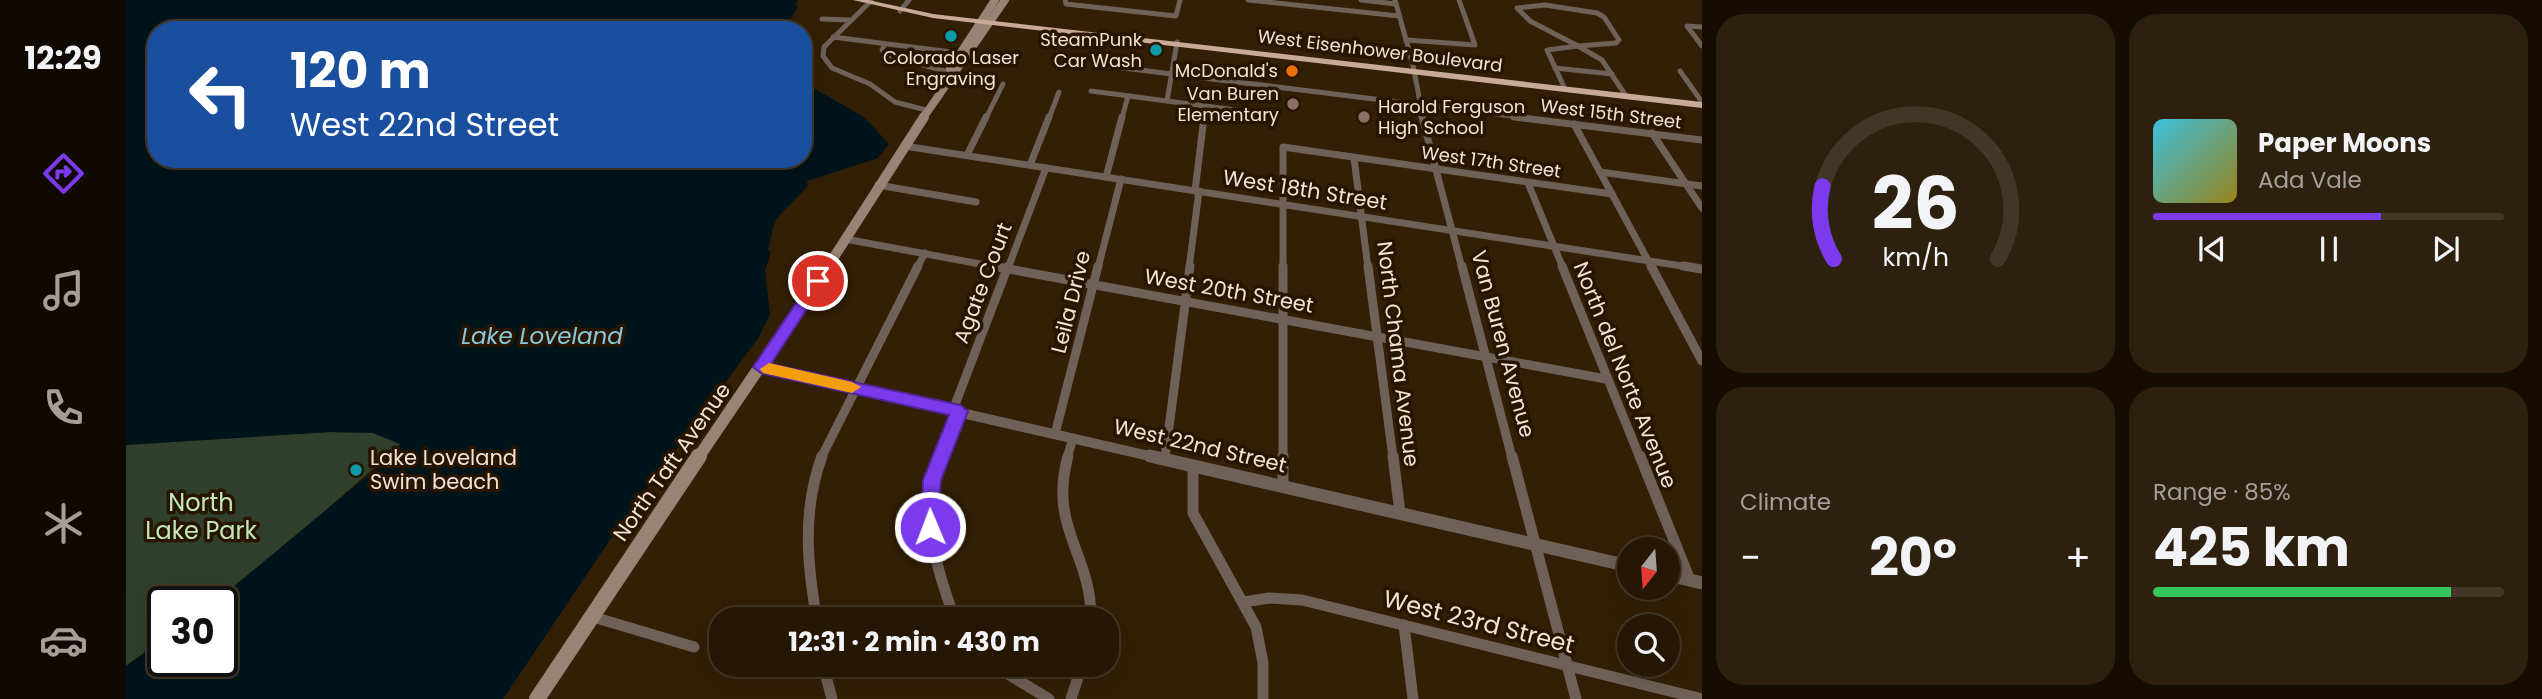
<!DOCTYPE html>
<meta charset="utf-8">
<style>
body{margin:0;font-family:Poppins,sans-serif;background:#2e200e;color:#f1f3f6;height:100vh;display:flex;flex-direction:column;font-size:26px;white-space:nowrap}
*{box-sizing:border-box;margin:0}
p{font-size:23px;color:#a49f9a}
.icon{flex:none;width:38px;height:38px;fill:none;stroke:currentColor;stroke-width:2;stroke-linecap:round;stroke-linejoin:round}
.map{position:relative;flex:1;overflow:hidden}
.details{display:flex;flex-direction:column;gap:14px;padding:14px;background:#150d02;width:840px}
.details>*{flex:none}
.guide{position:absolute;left:21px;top:21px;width:665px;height:147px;border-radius:28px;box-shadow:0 7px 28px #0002,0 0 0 2px #423626;background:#1a4fa0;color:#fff;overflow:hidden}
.needle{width:46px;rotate:197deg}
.controls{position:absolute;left:1491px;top:537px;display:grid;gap:14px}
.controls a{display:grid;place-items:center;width:63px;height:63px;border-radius:50%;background:#261704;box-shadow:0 7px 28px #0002,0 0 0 2px #423626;font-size:35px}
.speed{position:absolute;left:21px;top:586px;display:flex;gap:14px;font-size:35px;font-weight:700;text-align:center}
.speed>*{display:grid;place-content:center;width:91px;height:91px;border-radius:50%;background:#261704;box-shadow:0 7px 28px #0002,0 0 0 2px #423626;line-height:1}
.speed .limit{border:4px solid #111;border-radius:10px;background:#fff;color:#111}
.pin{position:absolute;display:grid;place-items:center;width:60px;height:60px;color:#fff;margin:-30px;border:4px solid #fff;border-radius:50%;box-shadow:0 2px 7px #0007}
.me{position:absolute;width:77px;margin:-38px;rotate:359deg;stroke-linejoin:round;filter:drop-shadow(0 0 5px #0008)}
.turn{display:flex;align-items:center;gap:24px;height:147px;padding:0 28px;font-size:32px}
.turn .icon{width:91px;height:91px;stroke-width:2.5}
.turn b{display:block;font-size:49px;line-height:60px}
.big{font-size:52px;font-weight:700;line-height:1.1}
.details .tile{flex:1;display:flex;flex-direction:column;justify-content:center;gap:10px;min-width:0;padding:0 24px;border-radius:28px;background:#2e200e}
.details .dial{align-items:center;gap:0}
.dial svg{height:182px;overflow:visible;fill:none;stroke:#423626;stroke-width:7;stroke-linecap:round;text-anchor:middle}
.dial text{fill:#f1f3f6;stroke:none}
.song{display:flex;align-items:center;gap:21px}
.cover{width:84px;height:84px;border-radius:10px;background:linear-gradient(135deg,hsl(190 70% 55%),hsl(50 70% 35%))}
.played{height:7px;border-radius:4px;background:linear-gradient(90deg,#7c3aed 65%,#423626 65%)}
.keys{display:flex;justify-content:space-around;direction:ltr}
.heat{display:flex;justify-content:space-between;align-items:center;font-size:38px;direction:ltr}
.charge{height:10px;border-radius:5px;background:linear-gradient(90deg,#34c759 85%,#423626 0)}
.details .tiles{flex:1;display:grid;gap:14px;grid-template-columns:repeat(2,1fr)}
.trip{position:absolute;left:583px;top:607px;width:410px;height:70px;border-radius:28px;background:#261704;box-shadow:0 7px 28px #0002,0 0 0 2px #423626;font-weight:700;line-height:70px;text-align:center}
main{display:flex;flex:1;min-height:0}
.dock{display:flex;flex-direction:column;width:126px;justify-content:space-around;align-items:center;background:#0f0902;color:#a49f9a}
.dock .icon{width:49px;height:49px}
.dock .on{color:#7c3aed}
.dock b{font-size:32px;color:#f1f3f6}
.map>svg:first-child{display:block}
.green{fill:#30402c}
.water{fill:#00141b}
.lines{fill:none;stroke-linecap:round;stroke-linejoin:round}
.minor-far3{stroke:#6e6158;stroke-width:5}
.minor-far2{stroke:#6e6158;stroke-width:7}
.minor-far1{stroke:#6e6158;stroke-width:9}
.minor{stroke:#6e6158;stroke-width:11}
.tertiary-far1{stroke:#6e6158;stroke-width:10}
.tertiary{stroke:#6e6158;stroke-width:13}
.secondary-far3{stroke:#988375;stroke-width:8}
.secondary-far2{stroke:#988375;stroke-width:10}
.secondary-far1{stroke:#988375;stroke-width:12}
.secondary{stroke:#988375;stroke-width:16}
.trunk{fill:#c8aa96;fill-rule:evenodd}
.route{fill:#7c3aed;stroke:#51269a;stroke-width:2}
.slow{fill:#f59e0b}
.culture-dot{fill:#0f9aa8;stroke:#281500;stroke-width:2.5}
.food-dot{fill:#e8710a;stroke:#281500;stroke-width:2.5}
.education-dot{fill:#8d6e63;stroke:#281500;stroke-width:2.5}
.labels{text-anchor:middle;stroke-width:7;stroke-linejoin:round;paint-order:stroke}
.far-poi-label{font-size:18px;fill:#f1e3d5;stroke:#281500;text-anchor:end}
.far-street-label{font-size:18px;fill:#f1e3d5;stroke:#281500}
.street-label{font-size:21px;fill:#f1e3d5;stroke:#281500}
.poi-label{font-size:21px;fill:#f1e3d5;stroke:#281500;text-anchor:start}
.water-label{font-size:23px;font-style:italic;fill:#89c9dd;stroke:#281500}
.near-park-label{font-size:24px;fill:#c3e8bb;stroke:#281500}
.near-street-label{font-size:24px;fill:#f1e3d5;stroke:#281500}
</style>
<main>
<nav class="dock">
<b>12:29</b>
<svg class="icon on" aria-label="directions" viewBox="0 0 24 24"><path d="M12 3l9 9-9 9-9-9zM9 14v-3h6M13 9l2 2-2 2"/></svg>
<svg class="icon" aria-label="music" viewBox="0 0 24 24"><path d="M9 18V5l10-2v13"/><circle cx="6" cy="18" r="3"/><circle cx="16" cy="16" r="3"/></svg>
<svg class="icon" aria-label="phone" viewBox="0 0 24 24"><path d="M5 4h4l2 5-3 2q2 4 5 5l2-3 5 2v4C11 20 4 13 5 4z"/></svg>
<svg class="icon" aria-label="climate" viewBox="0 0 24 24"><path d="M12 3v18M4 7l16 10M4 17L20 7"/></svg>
<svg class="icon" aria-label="car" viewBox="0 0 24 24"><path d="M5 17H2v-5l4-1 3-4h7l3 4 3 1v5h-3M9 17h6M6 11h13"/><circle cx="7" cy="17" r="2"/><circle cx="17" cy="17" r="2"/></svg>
</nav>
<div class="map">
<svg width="1576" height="699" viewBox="0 0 1576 699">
<rect width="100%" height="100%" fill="#321f05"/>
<polygon class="green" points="204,432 247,433 275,444 176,531 89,602 37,602 37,639 0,666 0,445"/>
<polygon class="water" points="0,0 672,0 669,4 672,7 662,23 663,30 30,30 30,159 677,159 677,82 738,117 763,144 752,158 681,181 682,186 651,218 647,228 642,250 645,252 639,271 644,314 633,337 492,528 377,699 0,699 0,666 37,639 37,662 96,662 96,602 89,602 265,456 274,444 247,433 204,432 0,445"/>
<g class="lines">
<g class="minor-far3">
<polyline points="939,0 940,4 1050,16 1054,0"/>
<polyline points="1122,0 1273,16"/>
<polyline points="1235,0 1270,4"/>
<polyline points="1269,0 1287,65 1297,118"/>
<polyline points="745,1 698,47 697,56 706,68 744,84 769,102 800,110"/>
<polygon points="1419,5 1471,13 1478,17 1493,40 1490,43 1452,46 1404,21 1391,8"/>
<polyline points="774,11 783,0"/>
<polyline points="696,19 724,20"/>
<polyline points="1576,27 1561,26 1576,46"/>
<polyline points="707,37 833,53"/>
<polyline points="1281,40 1349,45 1333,0"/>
<polyline points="759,44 756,50 761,55 826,73"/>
<polyline points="1452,46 1476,60 1500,96"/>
<polyline points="973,65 1402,118"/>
<polyline points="1429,68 1486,74"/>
<polyline points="1554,71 1576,102"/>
<polyline points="1439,89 1421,50 1452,46"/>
<polyline points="965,91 1117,111"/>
<polyline points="1041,101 1051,42"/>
<polyline points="860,118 877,84"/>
<polyline points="923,118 933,92"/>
<polyline points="996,118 1002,96"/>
<polyline points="1078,118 1079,106"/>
</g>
<g class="minor-far2">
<polyline points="1296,117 1336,268"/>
<polyline points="1388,117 1576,140"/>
<polyline points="1448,124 1526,268"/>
<polyline points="1526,133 1576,208"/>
<polyline points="778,146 1569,268"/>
<polyline points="841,155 860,117"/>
<polyline points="1228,158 1242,268"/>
<polyline points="904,165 923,117"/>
<polyline points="1474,172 1576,186"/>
<polyline points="980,177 996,117"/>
<polyline points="1402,183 1437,268"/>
<polyline points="752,185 850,202"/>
<polyline points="1069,191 1078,117"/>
<polyline points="719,239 876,268"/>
<polyline points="791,268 799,253"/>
<polyline points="882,268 920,168"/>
<polyline points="972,268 995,179"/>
<polyline points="1063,268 1073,191"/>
<polyline points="1157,268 1157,147 1486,194"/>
</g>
<g class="minor-far1">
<polyline points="866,266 1480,379"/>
<polyline points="1157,266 1157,458"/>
<polyline points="1242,266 1267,458"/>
<polyline points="1336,266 1386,458"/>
<polyline points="1436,266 1514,458"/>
<polyline points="1525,266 1576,361"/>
<polyline points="1557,266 1576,269"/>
<polyline points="827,410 882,266"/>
<polyline points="929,434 972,266"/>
<polyline points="695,458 792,266"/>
<polyline points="813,458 834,411"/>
<polyline points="941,458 947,438"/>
<polyline points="1039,458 1064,266"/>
</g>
<g class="minor">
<path d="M814,456C792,512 810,566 829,620"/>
<path d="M942,456C922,529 966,553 965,620"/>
<polyline points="1157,456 1157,486"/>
<polyline points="1267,456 1274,513"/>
<polyline points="1386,456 1450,699"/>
<polyline points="1514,456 1564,580"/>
<polyline points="1039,460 1039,456"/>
<polyline points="1067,466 1067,513 1130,627 1137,663 1137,699"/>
<polyline points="1118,602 1143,598 1176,600 1576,699"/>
<polyline points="464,616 568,647"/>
<path d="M691,620C681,564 676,511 696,456"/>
<polyline points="1278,625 1287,699"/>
<polyline points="697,665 706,699"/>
<polyline points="867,665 923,699"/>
<polyline points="945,699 956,665"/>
</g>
<polyline class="tertiary-far1" points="635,367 1032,458"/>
<g class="tertiary">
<polyline points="1024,456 1503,566"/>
<polyline points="1542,575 1576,583"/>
</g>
<g class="secondary-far3">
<polyline points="827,71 824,69 869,0"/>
<polyline points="797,118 879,0"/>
</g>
<polyline class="secondary-far2" points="701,268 798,117"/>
<polyline class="secondary-far1" points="572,458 702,266"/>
<polyline class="secondary" points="411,699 573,456"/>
<polygon class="trunk" points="727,0 742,0 807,14 1576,102 1576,108 807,18"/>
</g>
<polygon class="route" points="692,277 699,281 645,364 834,405 842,411 815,480 811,533 797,533 795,527 797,480 823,415 635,373 627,367 687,278"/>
<polygon class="slow" points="643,363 726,382 735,387 726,393 637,373 634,369"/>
<g class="culture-dot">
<circle cx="825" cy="36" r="7"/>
<circle cx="1030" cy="50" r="7"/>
<circle cx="230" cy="470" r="7"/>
</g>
<circle class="food-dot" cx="1166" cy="71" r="7"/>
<g class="education-dot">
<circle cx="1167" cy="104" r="7"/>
<circle cx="1238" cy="117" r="7"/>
</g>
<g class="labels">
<g class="far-poi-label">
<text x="1016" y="46">SteamPunk<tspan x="1016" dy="21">Car Wash</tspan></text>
<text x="825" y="64" text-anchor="middle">Colorado Laser<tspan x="825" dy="21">Engraving</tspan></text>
<text x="1152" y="77">McDonald's</text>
<text x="1153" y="100">Van Buren<tspan x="1153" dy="21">Elementary</tspan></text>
<text x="1252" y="113" text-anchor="start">Harold Ferguson<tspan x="1252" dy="21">High School</tspan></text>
</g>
<g class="far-street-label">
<text transform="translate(1254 51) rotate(7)" y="6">West Eisenhower Boulevard</text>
<text transform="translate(1485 114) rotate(7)" y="6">West 15th Street</text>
<text transform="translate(1365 162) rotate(8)" y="6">West 17th Street</text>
</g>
<g class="street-label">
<text transform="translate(1179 190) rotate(9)" y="7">West 18th Street</text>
<text transform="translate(857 283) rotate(-69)" y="7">Agate Court</text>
<text transform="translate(1103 291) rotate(10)" y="7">West 20th Street</text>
<text transform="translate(945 302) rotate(-76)" y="7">Leila Drive</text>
<text transform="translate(1377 344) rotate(75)" y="7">Van Buren Avenue</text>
<text transform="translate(1272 354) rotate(83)" y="7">North Chama Avenue</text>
<text transform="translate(1499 375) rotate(68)" y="7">North del Norte Avenue</text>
<text transform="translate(1074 446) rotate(13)" y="7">West 22nd Street</text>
<text transform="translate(546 462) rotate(-55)" y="7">North Taft Avenue</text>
</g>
<g class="poi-label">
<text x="244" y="465">Lake Loveland<tspan x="244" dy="24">Swim beach</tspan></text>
</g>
<g class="water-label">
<text x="416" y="344">Lake Loveland</text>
</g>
<g class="near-park-label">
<text x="75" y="511">North<tspan x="75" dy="28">Lake Park</tspan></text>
</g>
<g class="near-street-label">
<text transform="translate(1353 622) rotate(14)" y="8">West 23rd Street</text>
</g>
</g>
</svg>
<div class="controls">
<a><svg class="needle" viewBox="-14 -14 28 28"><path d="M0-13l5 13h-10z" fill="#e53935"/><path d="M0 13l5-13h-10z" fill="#a49f9a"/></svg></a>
<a><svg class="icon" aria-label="search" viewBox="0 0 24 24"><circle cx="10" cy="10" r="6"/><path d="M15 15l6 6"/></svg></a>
</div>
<div class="speed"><div class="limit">30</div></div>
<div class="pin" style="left:692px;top:281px;background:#d93025"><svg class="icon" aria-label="arrive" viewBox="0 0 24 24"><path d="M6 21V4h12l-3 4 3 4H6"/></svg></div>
<svg class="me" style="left:804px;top:527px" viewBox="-20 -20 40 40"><circle r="17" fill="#7c3aed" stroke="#fff" stroke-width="3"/><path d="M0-11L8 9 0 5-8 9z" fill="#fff"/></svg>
<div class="trip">12:31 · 2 min · 430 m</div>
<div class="guide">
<div class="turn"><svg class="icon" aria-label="left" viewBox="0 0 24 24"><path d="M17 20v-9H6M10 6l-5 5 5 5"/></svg><div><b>120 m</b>West 22nd Street</div></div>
</div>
</div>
<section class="details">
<div class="tiles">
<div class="tile dial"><svg viewBox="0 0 100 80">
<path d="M14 69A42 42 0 1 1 86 69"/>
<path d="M14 69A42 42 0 0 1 9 37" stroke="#7c3aed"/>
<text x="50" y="56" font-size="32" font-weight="700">26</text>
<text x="50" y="72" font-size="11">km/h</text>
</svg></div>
<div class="tile">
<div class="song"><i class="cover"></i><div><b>Paper Moons</b><p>Ada Vale</p></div></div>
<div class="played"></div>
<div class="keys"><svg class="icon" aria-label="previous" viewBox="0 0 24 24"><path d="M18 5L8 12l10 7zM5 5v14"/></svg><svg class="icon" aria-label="pause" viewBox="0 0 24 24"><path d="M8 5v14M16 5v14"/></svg><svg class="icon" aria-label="next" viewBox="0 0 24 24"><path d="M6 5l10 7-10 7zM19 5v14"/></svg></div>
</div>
<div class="tile"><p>Climate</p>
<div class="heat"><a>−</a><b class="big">20°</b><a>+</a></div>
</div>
<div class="tile"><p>Range · 85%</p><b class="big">425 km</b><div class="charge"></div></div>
</div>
</section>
</main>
